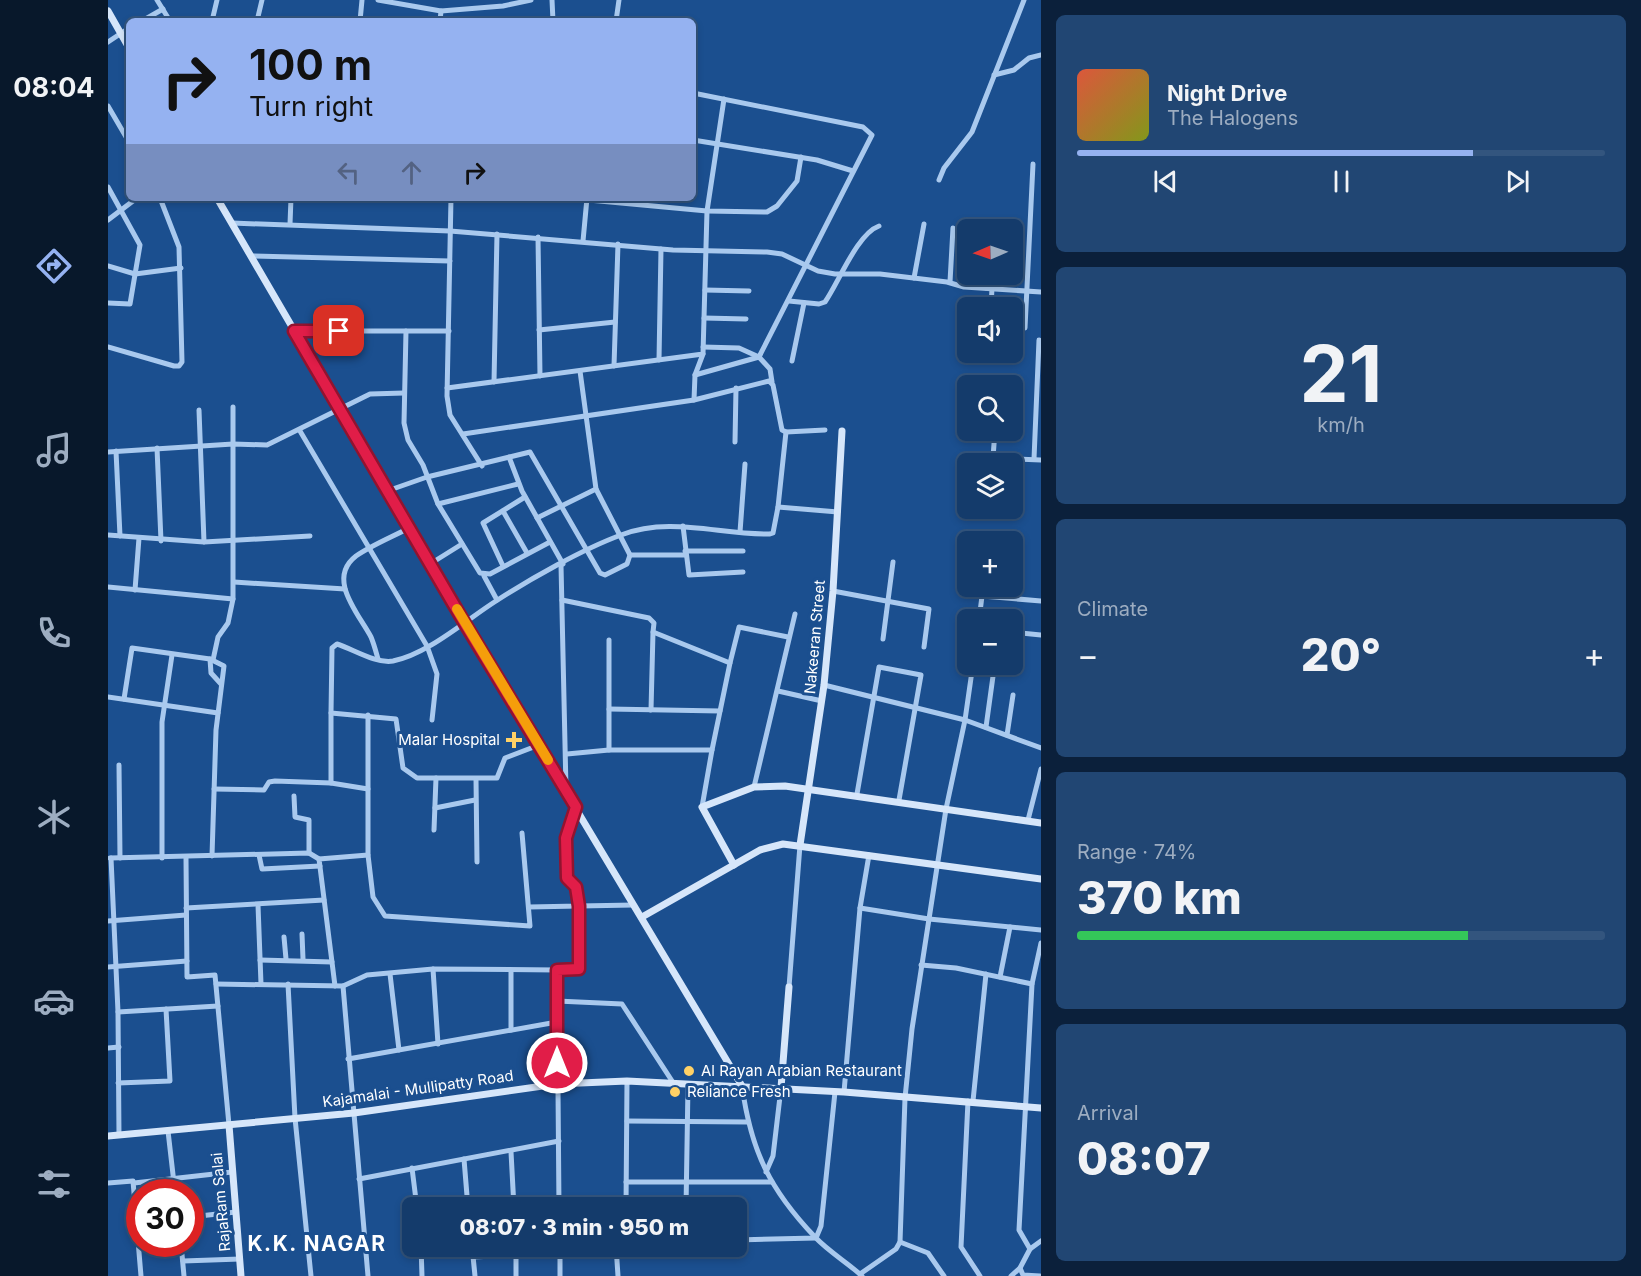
<!DOCTYPE html>
<meta charset="utf-8">
<style>
body{margin:0;font-family:Inter,sans-serif;background:#214673;color:#f1f3f6;height:100vh;display:flex;flex-direction:column;font-size:22px;white-space:nowrap}
*{box-sizing:border-box;margin:0}
p{font-size:20px;color:#9dadc1}
.icon{flex:none;width:33px;height:33px;fill:none;stroke:currentColor;stroke-width:2;stroke-linecap:round;stroke-linejoin:round}
.map{position:relative;flex:1;overflow:hidden}
.drawer{display:flex;flex-direction:column;gap:15px;padding:15px;background:#0b203b;width:600px}
.drawer>*{flex:none}
.guide{position:absolute;left:18px;top:18px;width:570px;height:183px;border-radius:9px;box-shadow:0 3px 9px #0003,0 0 0 2px #33557e;background:#95b2f1;color:#111;overflow:hidden}
.needle{width:39px;rotate:268deg}
.tools{position:absolute;left:849px;top:219px;display:grid;gap:12px}
.tools a{display:grid;place-items:center;width:66px;height:66px;border-radius:9px;background:#143b6b;box-shadow:0 3px 9px #0003,0 0 0 2px #33557e;font-size:30px}
.speed{position:absolute;left:18px;top:1179px;display:flex;gap:12px;font-size:30px;font-weight:700;text-align:center}
.speed>*{display:grid;place-content:center;width:78px;height:78px;border-radius:50%;background:#143b6b;box-shadow:0 3px 9px #0003,0 0 0 2px #33557e;line-height:1}
.speed .limit{border:9px solid #d22;background:#fff;color:#111}
.pin{position:absolute;display:grid;place-items:center;width:51px;height:51px;color:#fff;margin:-26px;border-radius:12px;box-shadow:0 3px 9px #0006}
.me{position:absolute;width:66px;margin:-33px;rotate:0deg;stroke-linejoin:round;filter:drop-shadow(0 0 4px #0008)}
.turn{display:flex;align-items:center;gap:21px;height:126px;padding:0 24px;font-size:27px}
.turn .icon{width:78px;height:78px;stroke-width:2.5}
.turn b{display:block;font-size:42px;line-height:51px}
.lanes{display:flex;align-items:center;height:57px;padding:0 24px;background:#0003;justify-content:center;gap:30px;direction:ltr}
.lanes .off{opacity:.35}
.big{font-size:45px;font-weight:800;line-height:1.1}
.drawer .widget{flex:1;display:flex;flex-direction:column;justify-content:center;gap:9px;min-width:0;padding:0 21px;border-radius:9px;background:#214673}
.drawer .dial{align-items:center;gap:0}
.dial b{font-size:78px;line-height:1}
.song{display:flex;align-items:center;gap:18px}
.cover{width:72px;height:72px;border-radius:9px;background:linear-gradient(135deg,hsl(10 70% 55%),hsl(70 70% 35%))}
.played{height:6px;border-radius:3px;background:linear-gradient(90deg,#95b2f1 75%,#33557e 75%)}
.keys{display:flex;justify-content:space-around;direction:ltr}
.heat{display:flex;justify-content:space-between;align-items:center;font-size:33px;direction:ltr}
.charge{height:9px;border-radius:4px;background:linear-gradient(90deg,#34c759 74%,#33557e 0)}
.trip{position:absolute;left:294px;top:1197px;width:345px;height:60px;border-radius:9px;background:#143b6b;box-shadow:0 3px 9px #0003,0 0 0 2px #33557e;font-weight:800;line-height:60px;text-align:center}
main{display:flex;flex:1;min-height:0}
.menu{display:flex;flex-direction:column;width:108px;justify-content:space-around;align-items:center;background:#08182b;color:#9dadc1}
.menu .icon{width:42px;height:42px}
.menu .on{color:#95b2f1}
.menu b{font-size:27px;color:#f1f3f6}
.map>svg:first-child{display:block}
.lines{fill:none;stroke-linecap:round;stroke-linejoin:round}
.street{stroke:#a9c9ee;stroke-width:5}
.secondary{stroke:#d6e6fa;stroke-width:7}
.route-casing{stroke:#92132f;stroke-width:15}
.route{stroke:#e11d48;stroke-width:10}
.slow{stroke:#f59e0b;stroke-width:10}
.poi-dot{fill:#ffd166;stroke:#1b4f8f;stroke-width:2}
.labels{text-anchor:middle;stroke-width:6;stroke-linejoin:round;paint-order:stroke}
.street-label{font-size:15px;fill:#fff;stroke:#1b4f8f}
.poi-label{font-size:15px;fill:#fff;stroke:#1b4f8f;text-anchor:start}
.district-label{font-size:21px;font-weight:bold;letter-spacing:1.5px;fill:#fff;stroke:#1b4f8f}
</style>
<main>
<nav class="menu">
<b>08:04</b>
<svg class="icon on" aria-label="directions" viewBox="0 0 24 24"><path d="M12 3l9 9-9 9-9-9zM9 14v-3h6M13 9l2 2-2 2"/></svg>
<svg class="icon" aria-label="music" viewBox="0 0 24 24"><path d="M9 18V5l10-2v13"/><circle cx="6" cy="18" r="3"/><circle cx="16" cy="16" r="3"/></svg>
<svg class="icon" aria-label="phone" viewBox="0 0 24 24"><path d="M5 4h4l2 5-3 2q2 4 5 5l2-3 5 2v4C11 20 4 13 5 4z"/></svg>
<svg class="icon" aria-label="climate" viewBox="0 0 24 24"><path d="M12 3v18M4 7l16 10M4 17L20 7"/></svg>
<svg class="icon" aria-label="car" viewBox="0 0 24 24"><path d="M5 17H2v-5l4-1 3-4h7l3 4 3 1v5h-3M9 17h6M6 11h13"/><circle cx="7" cy="17" r="2"/><circle cx="17" cy="17" r="2"/></svg>
<svg class="icon" aria-label="filters" viewBox="0 0 24 24"><path d="M4 7h16M4 17h16"/><circle cx="9" cy="7" r="2"/><circle cx="15" cy="17" r="2"/></svg>
</nav>
<div class="map">
<svg width="933" height="1276" viewBox="0 0 933 1276">
<rect width="100%" height="100%" fill="#1b4f8f"/>
<g class="lines">
<g class="street">
<polyline points="49,0 62,21"/>
<polyline points="270,0 333,11 395,6 423,0"/>
<polyline points="444,0 445,21"/>
<polyline points="34,21 55,9"/>
<polyline points="104,21 109,0"/>
<polyline points="149,21 154,0"/>
<polyline points="252,21 254,0"/>
<polyline points="332,21 333,11"/>
<polyline points="508,21 511,0"/>
<polyline points="0,42 21,28"/>
<polyline points="886,75 906,70 921,58 933,55"/>
<polyline points="585,93 755,127 764,135 651,357 631,348 595,347"/>
<polyline points="0,106 21,142"/>
<polyline points="585,140 709,160 745,171"/>
<polyline points="831,180 836,168 864,132 916,0"/>
<polyline points="0,187 32,245 22,304 0,303"/>
<polyline points="343,198 339,396 342,415 374,466"/>
<polyline points="459,198 599,211 659,212 669,206 689,181 693,157"/>
<polyline points="0,220 29,198"/>
<polyline points="124,223 342,231 565,250 659,252 674,254 710,271 727,274 772,274 839,282 856,287 933,292"/>
<polyline points="182,224 183,198"/>
<polyline points="430,237 432,376"/>
<polyline points="475,241 479,198"/>
<polyline points="143,256 342,261"/>
<polyline points="0,266 27,274 73,268"/>
<polyline points="806,278 816,224"/>
<polyline points="842,282 845,228"/>
<polyline points="878,288 879,274"/>
<polyline points="597,290 641,291"/>
<path d="M681,301L711,304L717,302C731,282 749,234 771,226"/>
<polyline points="883,308 884,288"/>
<polyline points="596,318 638,319"/>
<polyline points="917,328 925,164"/>
<polyline points="431,330 507,322"/>
<polyline points="186,331 341,331"/>
<polyline points="298,331 296,423 300,440 315,465 330,504 372,573 382,574 442,542"/>
<polyline points="0,347 66,366 71,366 74,362 71,247 52,198"/>
<polyline points="551,360 553,249"/>
<polyline points="684,361 696,303"/>
<polyline points="506,366 510,244"/>
<polyline points="587,375 651,357 662,369 664,382"/>
<polyline points="386,382 389,234"/>
<polyline points="339,388 595,354 599,211 616,99"/>
<polyline points="586,400 587,375 595,354"/>
<polyline points="91,410 96,542"/>
<polyline points="192,431 319,646 329,674 324,720"/>
<polyline points="355,434 586,400 661,381 665,385 674,430 678,432 717,430"/>
<polyline points="627,442 628,388"/>
<polyline points="49,448 53,541"/>
<polyline points="8,451 12,536"/>
<polyline points="0,452 125,444 159,445 262,394 296,393"/>
<polyline points="401,457 414,491 455,564"/>
<polyline points="859,457 933,460"/>
<polyline points="885,458 887,430"/>
<polyline points="926,459 931,340"/>
<polyline points="279,491 319,477 422,452 492,573 497,575 519,564 522,555 488,489 472,371"/>
<polyline points="330,504 410,484"/>
<polyline points="670,507 678,432"/>
<polyline points="395,511 419,553"/>
<polyline points="429,518 488,489"/>
<polyline points="575,526 581,575 635,572"/>
<polyline points="632,532 637,464"/>
<polyline points="0,535 96,542 202,536"/>
<polyline points="577,551 635,551"/>
<polyline points="522,555 578,555"/>
<polyline points="322,564 354,544"/>
<polyline points="453,565 458,789"/>
<polyline points="395,566 375,523 417,497"/>
<polyline points="376,576 389,600"/>
<polyline points="126,582 237,589"/>
<polyline points="0,587 125,599"/>
<polyline points="27,590 31,538"/>
<polyline points="725,591 821,609 816,647"/>
<polyline points="454,600 541,618 546,623 545,632 622,663 604,750 501,750 459,754"/>
<polyline points="871,620 874,596 933,601"/>
<polyline points="904,632 933,635"/>
<polyline points="775,639 785,562"/>
<polyline points="501,640 501,750"/>
<polyline points="904,641 905,672"/>
<polyline points="102,659 103,673 113,684"/>
<path d="M270,659C268,652 266,644 263,637C251,614 218,579 248,556C264,545 284,537 301,528"/>
<polyline points="105,660 110,637 120,623 125,599 125,407"/>
<polyline points="622,663 631,627 680,637"/>
<polyline points="716,685 857,720 933,748"/>
<polyline points="670,691 714,701"/>
<polyline points="0,697 110,713"/>
<polyline points="16,699 24,648 102,659 116,666 108,730 104,856"/>
<polyline points="501,709 612,711"/>
<polyline points="543,710 545,632"/>
<polyline points="878,727 886,669"/>
<polyline points="899,735 905,695"/>
<path d="M431,745L397,758L389,778H309L295,768L288,719L223,713L224,648L229,644C245,649 268,664 285,661C320,654 358,620 388,601C422,579 475,549 513,535C562,516 612,535 662,534L665,533L670,507L730,512"/>
<polyline points="11,765 12,858"/>
<polyline points="368,779 369,862"/>
<polyline points="223,783 223,713"/>
<polyline points="646,787 687,614"/>
<polyline points="106,789 156,790 161,782 167,781 223,783 260,789"/>
<polyline points="749,794 771,667 813,675 791,800"/>
<polyline points="186,796 187,817 201,820 201,853"/>
<polyline points="594,807 604,750"/>
<polyline points="327,808 367,800"/>
<polyline points="920,820 933,769"/>
<polyline points="326,830 328,778"/>
<polyline points="151,855 154,869 212,866"/>
<polyline points="260,855 265,897 277,916 422,926 414,833"/>
<polyline points="2,858 201,853 211,859"/>
<polyline points="3,858 10,1012 11,1135"/>
<polyline points="54,858 54,722 64,655"/>
<polyline points="78,858 79,977 107,975 121,1125"/>
<polyline points="150,905 153,984"/>
<polyline points="421,907 471,906 468,887 459,878 458,838 468,807"/>
<polyline points="78,908 216,900"/>
<polyline points="752,908 821,919 933,930"/>
<polyline points="0,921 78,915"/>
<polyline points="194,934 195,959"/>
<polyline points="176,937 178,959"/>
<polyline points="152,960 224,962"/>
<polyline points="813,965 848,968 924,984"/>
<polyline points="0,967 79,961"/>
<polyline points="325,969 330,1044"/>
<polyline points="403,970 403,1030"/>
<polyline points="282,974 291,1050"/>
<polyline points="892,977 902,927"/>
<polyline points="108,984 235,986 260,1276"/>
<polyline points="180,984 187,1118 203,1276"/>
<polyline points="227,986 211,859 260,855 260,715"/>
<polyline points="235,986 259,975 325,969 449,970"/>
<polyline points="681,987 692,845"/>
<polyline points="449,1001 514,1004 566,1084"/>
<polyline points="10,1012 110,1006"/>
<polyline points="0,1048 11,1047"/>
<polyline points="240,1059 449,1022"/>
<polyline points="10,1083 62,1081 58,1009"/>
<path d="M634,1086C643,1151 662,1190 707,1237C721,1252 739,1262 754,1276"/>
<polyline points="736,1092 752,908 761,855"/>
<polyline points="860,1101 853,1247 872,1276"/>
<polyline points="865,1101 878,974"/>
<polyline points="519,1121 639,1122"/>
<polyline points="60,1131 67,1192"/>
<polyline points="403,1152 406,1208"/>
<polyline points="356,1159 360,1208"/>
<polyline points="304,1168 309,1208"/>
<polyline points="658,1172 665,1156 673,1088"/>
<polyline points="251,1179 451,1141"/>
<polyline points="518,1182 664,1182"/>
<polyline points="0,1183 25,1181 33,1276"/>
<polyline points="26,1183 124,1172"/>
<polyline points="451,1208 449,970 471,969 471,906 526,905"/>
<polyline points="518,1208 519,1081"/>
<polyline points="578,1208 580,1085"/>
<polyline points="82,1217 128,1212"/>
<polyline points="628,1240 708,1238 713,1226 727,1092"/>
<polyline points="792,1242 820,1253 836,1276"/>
<polyline points="73,1244 76,1276"/>
<polyline points="313,1246 314,1276"/>
<polyline points="364,1246 367,1276"/>
<polyline points="408,1246 408,1276"/>
<polyline points="452,1246 452,1276"/>
<polyline points="508,1246 510,1276"/>
<polyline points="922,1249 911,1230 924,984 933,943"/>
<polyline points="365,1257 408,1255"/>
<polyline points="75,1261 132,1259"/>
<polyline points="752,1274 788,1249 792,1242 797,1098 804,1029 838,809 857,720 865,664"/>
<polyline points="903,1276 912,1268"/>
<polyline points="932,1276 915,1275 912,1268 922,1249 933,1241"/>
</g>
<g class="secondary">
<polyline points="0,11 21,48"/>
<polyline points="109,198 356,622 634,1086"/>
<polyline points="692,845 716,685 725,591 734,431"/>
<polyline points="626,865 594,807 646,787 677,786 933,823"/>
<polyline points="534,917 652,850 675,844 933,879"/>
<polyline points="673,1088 681,987"/>
<polyline points="121,1125 133,1276"/>
<polyline points="0,1136 246,1113 449,1084 519,1081 736,1092 933,1108"/>
</g>
</g>
<g class="lines">
<g class="route-casing">
<polyline id="route" points="231,331 186,331 356,622 468,807 458,838 459,878 468,887 471,906 471,969 449,970 449,1063"/>
</g>
<use href="#route" class="route"/>
<polyline class="slow" points="349,609 440,760"/>
</g>
<g class="poi-dot">
<path d="M403 731h6v6h6v6h-6v6h-6v-6h-6v-6h6z"/>
<circle cx="581" cy="1071" r="6"/>
<circle cx="567" cy="1092" r="6"/>
</g>
<g class="labels">
<g class="street-label">
<text transform="translate(707 637) rotate(-85)" y="5">Nakeeran Street</text>
<text transform="translate(310 1089) rotate(-8)" y="5">Kajamalai - Mullipatty Road</text>
<text transform="translate(113 1202) rotate(-95)" y="5">RajaRam Salai</text>
</g>
<g class="poi-label">
<text x="392" y="745" text-anchor="end">Malar Hospital</text>
<text x="593" y="1076">Al Rayan Arabian Restaurant</text>
<text x="579" y="1097">Reliance Fresh</text>
</g>
<g class="district-label">
<text x="209" y="1251">K.K. NAGAR</text>
</g>
</g>
</svg>
<div class="tools">
<a><svg class="needle" viewBox="-14 -14 28 28"><path d="M0-13l5 13h-10z" fill="#e53935"/><path d="M0 13l5-13h-10z" fill="#9dadc1"/></svg></a>
<a><svg class="icon" aria-label="sound" viewBox="0 0 24 24"><path d="M4 9h4l5-4v14l-5-4H4zM17 9q2 3 0 6"/></svg></a>
<a><svg class="icon" aria-label="search" viewBox="0 0 24 24"><circle cx="10" cy="10" r="6"/><path d="M15 15l6 6"/></svg></a>
<a><svg class="icon" aria-label="layers" viewBox="0 0 24 24"><path d="M12 4l9 5-9 5-9-5zM3 14l9 5 9-5"/></svg></a>
<a>+</a>
<a>−</a>
</div>
<div class="speed"><div class="limit">30</div></div>
<div class="pin" style="left:231px;top:331px;background:#d93025"><svg class="icon" aria-label="arrive" viewBox="0 0 24 24"><path d="M6 21V4h12l-3 4 3 4H6"/></svg></div>
<svg class="me" style="left:449px;top:1063px" viewBox="-20 -20 40 40"><circle r="17" fill="#e11d48" stroke="#fff" stroke-width="3"/><path d="M0-11L8 9 0 5-8 9z" fill="#fff"/></svg>
<div class="trip">08:07 · 3 min · 950 m</div>
<div class="guide">
<div class="turn"><svg class="icon" aria-label="right" viewBox="0 0 24 24"><path d="M7 20v-9h11M14 6l5 5-5 5"/></svg><div><b>100 m</b>Turn right</div></div>
<div class="lanes"><svg class="icon off" aria-label="left" viewBox="0 0 24 24"><path d="M17 20v-9H6M10 6l-5 5 5 5"/></svg><svg class="icon off" aria-label="ahead" viewBox="0 0 24 24"><path d="M12 20V5M6 11l6-6 6 6"/></svg><svg class="icon" aria-label="right" viewBox="0 0 24 24"><path d="M7 20v-9h11M14 6l5 5-5 5"/></svg></div>
</div>
</div>
<section class="drawer">
<div class="widget">
<div class="song"><i class="cover"></i><div><b>Night Drive</b><p>The Halogens</p></div></div>
<div class="played"></div>
<div class="keys"><svg class="icon" aria-label="previous" viewBox="0 0 24 24"><path d="M18 5L8 12l10 7zM5 5v14"/></svg><svg class="icon" aria-label="pause" viewBox="0 0 24 24"><path d="M8 5v14M16 5v14"/></svg><svg class="icon" aria-label="next" viewBox="0 0 24 24"><path d="M6 5l10 7-10 7zM19 5v14"/></svg></div>
</div>
<div class="widget dial"><b>21</b><p>km/h</p></div>
<div class="widget"><p>Climate</p>
<div class="heat"><a>−</a><b class="big">20°</b><a>+</a></div>
</div>
<div class="widget"><p>Range · 74%</p><b class="big">370 km</b><div class="charge"></div></div>
<div class="widget"><p>Arrival</p><b class="big">08:07</b></div>
</section>
</main>
